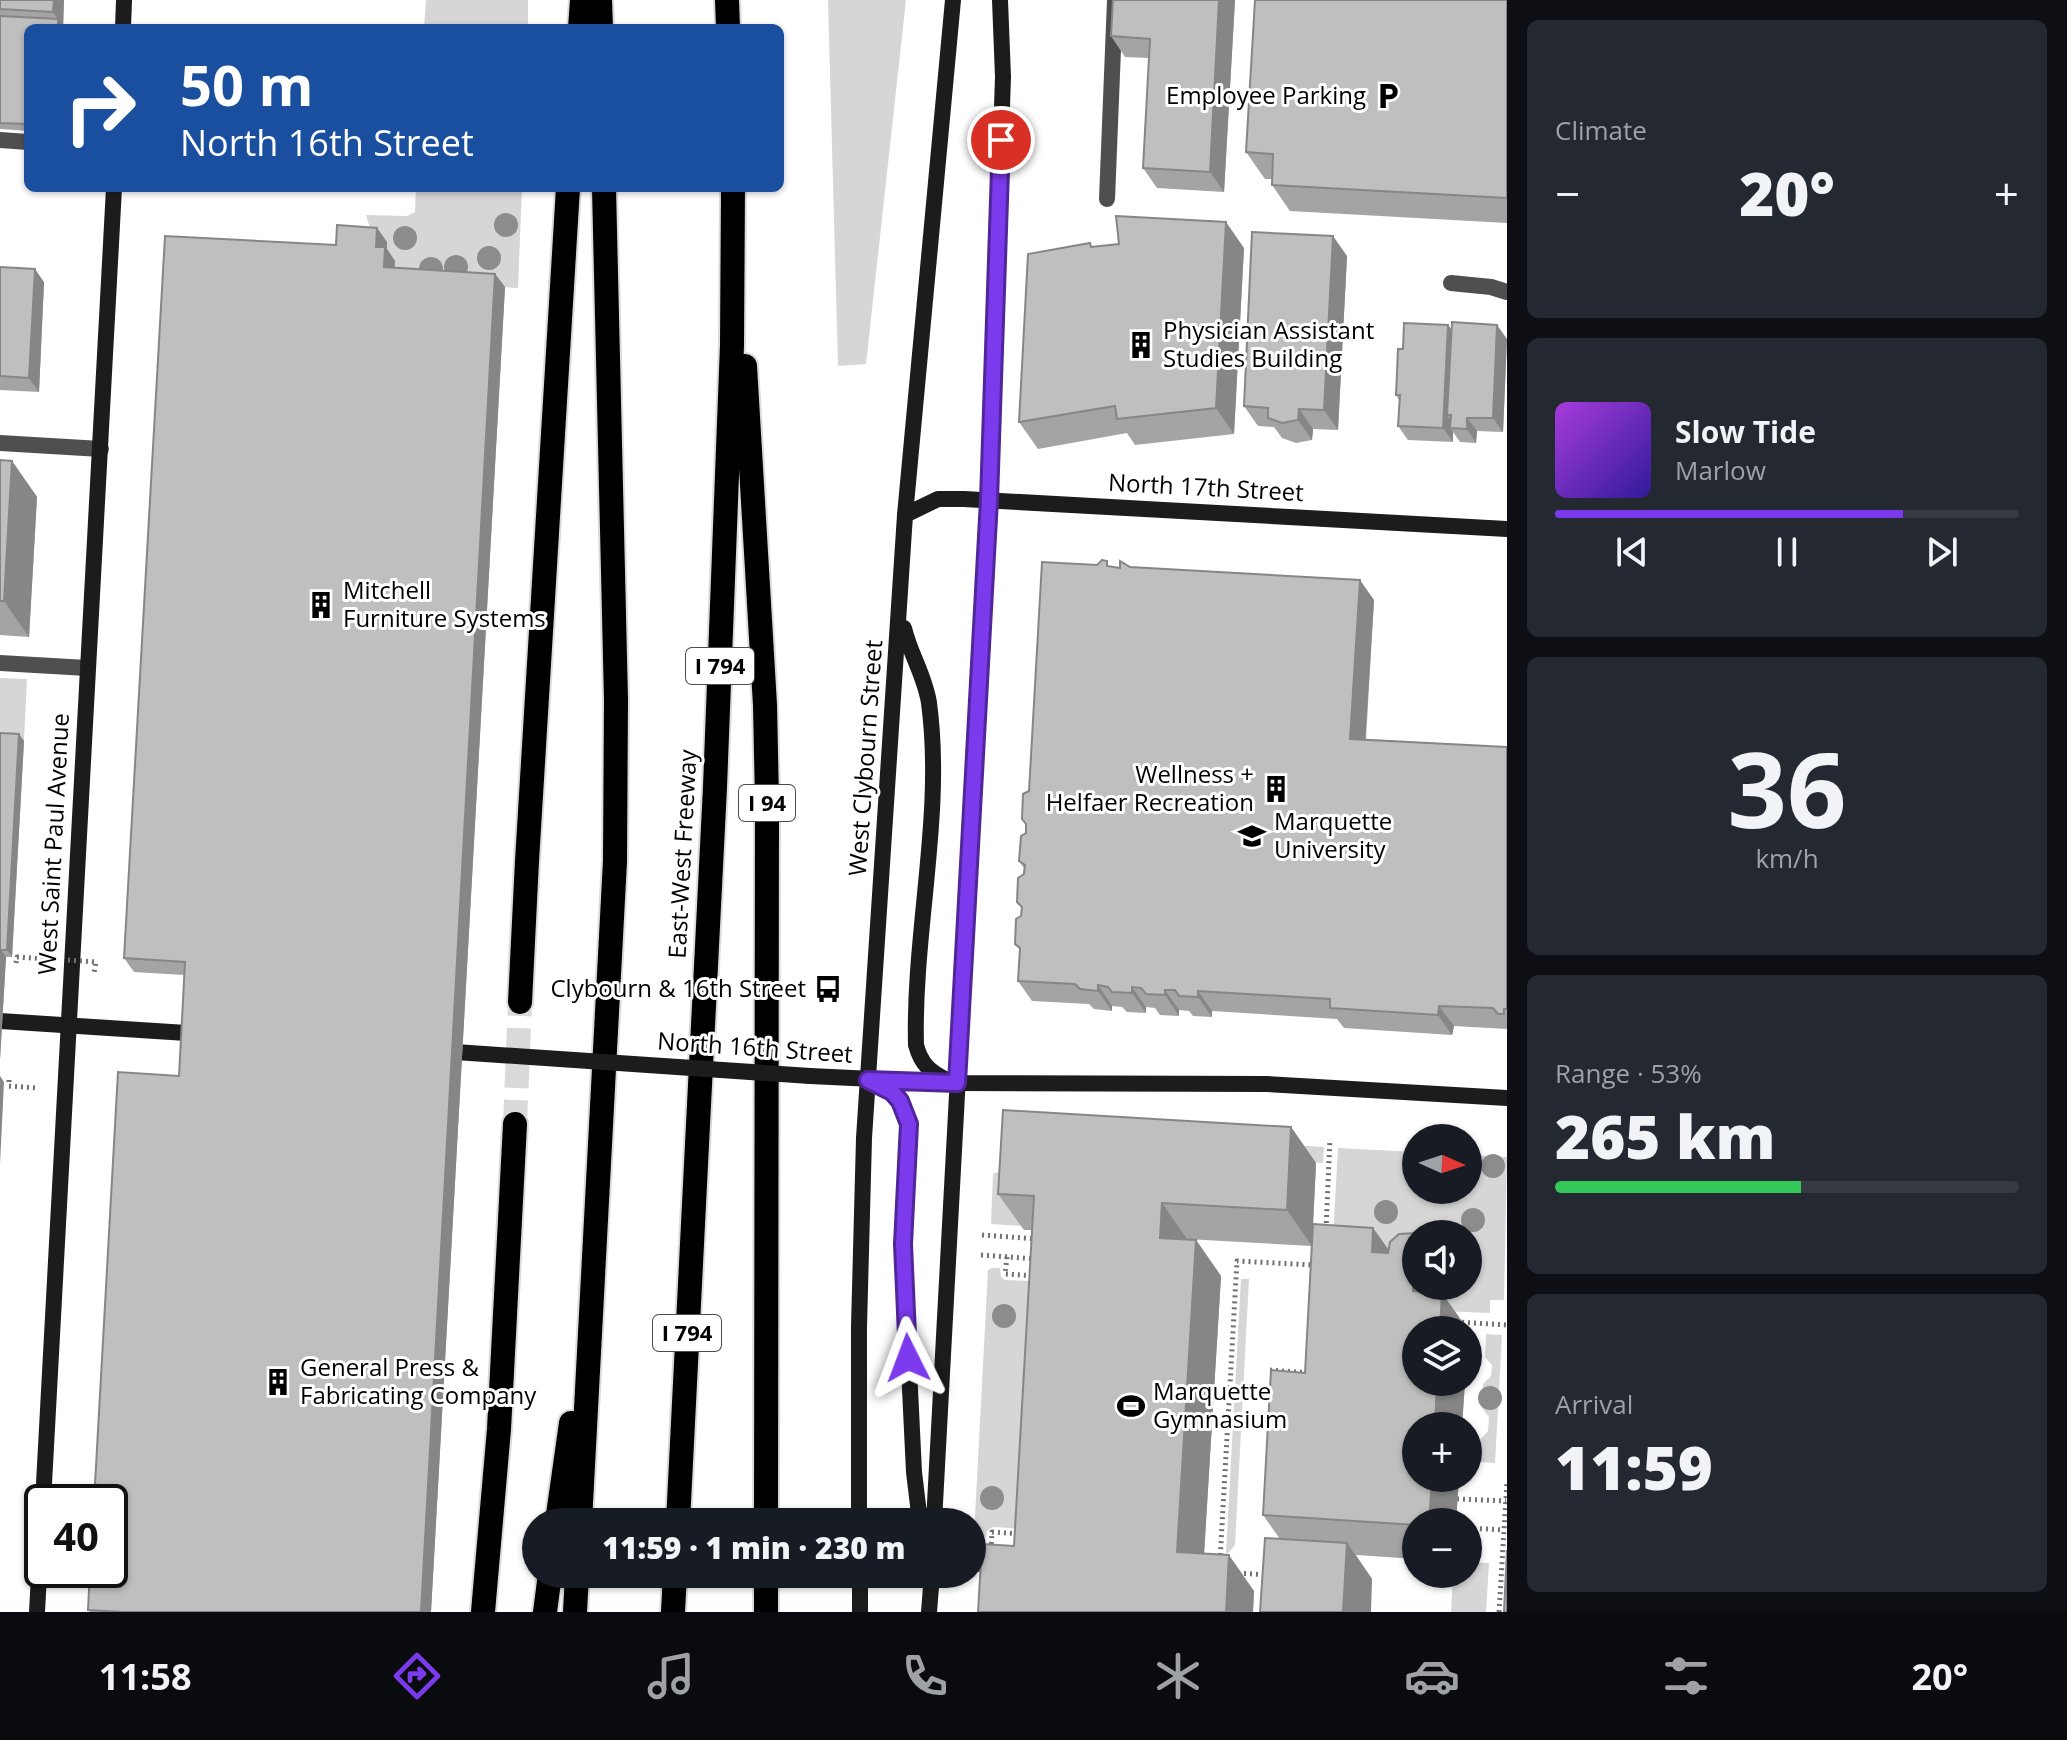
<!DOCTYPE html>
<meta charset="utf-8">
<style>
body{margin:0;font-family:"Open Sans",sans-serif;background:#242831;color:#f1f3f6;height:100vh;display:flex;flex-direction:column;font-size:30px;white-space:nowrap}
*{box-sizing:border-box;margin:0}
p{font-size:26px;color:#9ea1a6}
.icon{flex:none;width:44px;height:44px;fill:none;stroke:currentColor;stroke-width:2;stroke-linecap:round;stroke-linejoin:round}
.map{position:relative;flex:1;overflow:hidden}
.drawer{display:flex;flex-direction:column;gap:20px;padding:20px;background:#0d0f14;width:560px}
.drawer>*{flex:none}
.guide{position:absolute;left:24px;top:24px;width:760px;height:168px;border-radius:12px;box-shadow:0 2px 6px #0004;background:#1a4fa0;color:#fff;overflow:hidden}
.needle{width:52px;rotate:93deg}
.buttons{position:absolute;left:1402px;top:1124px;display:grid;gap:16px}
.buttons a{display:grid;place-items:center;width:80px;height:80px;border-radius:50%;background:#171b24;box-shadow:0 2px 6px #0004;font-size:40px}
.speed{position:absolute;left:24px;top:1484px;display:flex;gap:16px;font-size:40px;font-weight:700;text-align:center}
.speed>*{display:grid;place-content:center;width:104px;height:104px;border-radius:50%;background:#171b24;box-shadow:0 2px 6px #0004;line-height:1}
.speed .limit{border:4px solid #111;border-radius:12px;background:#fff;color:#111}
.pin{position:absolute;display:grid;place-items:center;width:68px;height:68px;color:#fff;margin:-34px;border:4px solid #fff;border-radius:50%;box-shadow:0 2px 8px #0007}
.me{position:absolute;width:88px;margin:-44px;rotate:357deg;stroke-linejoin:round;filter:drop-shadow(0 0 6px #0008)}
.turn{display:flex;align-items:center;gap:28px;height:168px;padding:0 24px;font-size:36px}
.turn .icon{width:104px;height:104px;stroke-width:2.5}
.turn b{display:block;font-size:56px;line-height:68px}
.big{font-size:60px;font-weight:800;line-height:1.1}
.drawer .tile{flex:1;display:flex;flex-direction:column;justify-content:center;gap:12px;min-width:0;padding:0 28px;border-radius:12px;background:#242831}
.drawer .dial{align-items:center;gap:0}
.dial b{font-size:104px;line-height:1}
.song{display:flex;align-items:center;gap:24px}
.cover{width:96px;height:96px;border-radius:12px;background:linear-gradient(135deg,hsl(280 70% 55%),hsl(250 70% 35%))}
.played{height:8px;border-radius:4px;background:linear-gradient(90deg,#7c3aed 75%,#363941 75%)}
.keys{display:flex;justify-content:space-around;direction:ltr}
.heat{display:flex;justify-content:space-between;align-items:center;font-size:44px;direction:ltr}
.charge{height:12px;border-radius:6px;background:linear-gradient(90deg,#34c759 53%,#363941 0)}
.trip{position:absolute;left:522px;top:1508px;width:464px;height:80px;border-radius:40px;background:#171b24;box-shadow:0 2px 6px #0004;font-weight:800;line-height:80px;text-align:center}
.tab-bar{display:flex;height:128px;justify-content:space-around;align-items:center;background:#090b0e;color:#9ea1a6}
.tab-bar .icon{width:56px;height:56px}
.tab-bar .current{color:#7c3aed}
.tab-bar b{font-size:36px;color:#f1f3f6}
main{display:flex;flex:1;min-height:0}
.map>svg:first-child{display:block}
.green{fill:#d6d6d6}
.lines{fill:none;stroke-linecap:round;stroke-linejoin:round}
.highway-tunnel{stroke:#d9d9d9;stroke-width:24;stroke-dasharray:24 12;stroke-linecap:butt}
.highway-casing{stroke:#dbdbdb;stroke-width:28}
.path{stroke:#717171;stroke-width:5;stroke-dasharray:2 4;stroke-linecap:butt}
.lane{stroke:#4f4f4f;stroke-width:16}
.street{stroke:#4f4f4f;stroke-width:16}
.secondary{stroke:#1c1c1c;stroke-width:16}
.highway{stroke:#000;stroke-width:24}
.path-bridge{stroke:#717171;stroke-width:5;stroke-dasharray:2 4;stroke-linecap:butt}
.secondary-bridge{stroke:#1c1c1c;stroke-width:16}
.tree{fill:#8c8c8c}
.wall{fill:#a4a4a4}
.shaded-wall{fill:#868686}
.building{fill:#bfbfbf;stroke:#868686;stroke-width:2}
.route-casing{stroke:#51269a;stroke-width:20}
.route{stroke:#7c3aed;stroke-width:14}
.labels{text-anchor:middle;stroke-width:6;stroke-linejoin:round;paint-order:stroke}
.shield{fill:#fff;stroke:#4c4c4c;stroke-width:2}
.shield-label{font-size:22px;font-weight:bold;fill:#000}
.poi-label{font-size:24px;fill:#000;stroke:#fff;text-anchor:start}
.street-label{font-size:24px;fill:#000;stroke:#fff}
</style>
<main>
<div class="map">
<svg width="1507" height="1612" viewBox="0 0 1507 1612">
<rect width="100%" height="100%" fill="#fff"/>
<g class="green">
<polygon points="426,0 528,0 528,28 424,28"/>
<polygon points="828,0 906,0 866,364 838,366"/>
<polygon points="416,188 522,188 518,288 394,281 374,241 366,215 407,216 415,212"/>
<polygon points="0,678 27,679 24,741 0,740"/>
<polygon points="1257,1143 1324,1147 1323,1163 1028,1146 1024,1226 991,1224 993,1174 997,1172 1018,1174 1016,1153 1018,1149 1014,1149 1015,1144"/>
<polygon points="1338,1148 1416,1152 1416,1190 1468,1190 1468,1155 1507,1157 1504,1300 1490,1300 1490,1313 1439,1311 1440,1286 1468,1286 1468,1234 1416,1234 1330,1409 1318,1396 1331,1272"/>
<polygon points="992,1268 1000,1268 1001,1277 1005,1280 1056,1282 1043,1530 993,1527 987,1531 986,1537 974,1535 988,1270"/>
<polygon points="1241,1279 1249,1279 1235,1545 1228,1553 1226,1553"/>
<polygon points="1486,1334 1502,1335 1495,1463 1479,1462 1480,1440 1488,1431 1489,1417 1482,1408 1483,1384 1491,1376 1492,1365 1485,1357"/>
<polygon points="1468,1562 1489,1563 1486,1612 1451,1612 1453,1574 1468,1574"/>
</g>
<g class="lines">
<polyline class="highway-tunnel" points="515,1124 520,1002"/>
<g class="highway-casing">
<g id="highway">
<polyline points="600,0 601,28"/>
<polyline points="727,0 728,28"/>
<polyline points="580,28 582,0"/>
<polyline points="745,366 765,705 767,801 766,1522"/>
<polyline points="520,1002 527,861 568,188"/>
<polyline points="557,1522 571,1423"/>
<polyline points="580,1522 615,861 616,700 604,188"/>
<polyline points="678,1522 715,787 732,345 733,188"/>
<polyline points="766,1574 766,1612"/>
<polyline points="483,1612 499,1429 515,1124"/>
<polyline points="545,1612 550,1574"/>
<polyline points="575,1612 577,1574"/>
<polyline points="673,1612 675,1574"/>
</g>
</g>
<g class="path">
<polyline points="16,963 17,957 47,959"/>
<polyline points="9,1080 9,1086 38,1088"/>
<polyline points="1326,1229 1330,1139"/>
<polyline points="982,1235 1038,1239"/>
<polyline points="981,1255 1037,1259"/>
<polyline points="1007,1257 1005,1274 1036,1276"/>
<polyline points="1456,1322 1507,1325"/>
<polyline points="1270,1370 1311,1373"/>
<polyline points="1457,1499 1506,1501"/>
<polyline points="1468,1528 1504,1530"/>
<polyline points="972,1549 988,1550"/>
<polyline points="991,1550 992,1532 1021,1534"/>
<polyline points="1220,1561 1237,1261 1314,1265"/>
<polyline points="972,1569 987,1570"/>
<polyline points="1238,1573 1268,1575"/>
<polyline points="1499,1612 1507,1482"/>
</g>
<g class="lane">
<polyline points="0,140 28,142"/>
<polyline points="1107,199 1115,0"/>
<polyline points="1451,283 1491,287 1507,292"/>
<polyline points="0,663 87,668"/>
</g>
<polyline class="street" points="0,443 101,449"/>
<g class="secondary">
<polyline points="123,28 124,0"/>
<polyline points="905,515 938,499 964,499 1507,529"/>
<path d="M904,628C910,654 925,676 929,703C944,815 913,932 916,1045C921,1064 930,1072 947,1080"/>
<polyline points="810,1076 957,1083 1266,1084 1507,1098"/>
<polyline points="873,1082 892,1092 900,1101 909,1124 903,1244 914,1472 920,1522"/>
<polyline points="43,1502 114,188"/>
<polyline points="859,1522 859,1327 864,1138 905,515 953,0"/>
<polyline points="934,1522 989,500 1003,77 1000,0"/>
<polyline points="860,1574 860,1612"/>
<polyline points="37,1612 42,1521"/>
<polyline points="929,1612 932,1574"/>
</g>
<use href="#highway" class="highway"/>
<polyline class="path-bridge" points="68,960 96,962 94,973"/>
<g class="secondary-bridge">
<polyline points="0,1021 202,1034"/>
<polyline points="441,1051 810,1076"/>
</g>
</g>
<g class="tree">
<circle cx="506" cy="225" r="12"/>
<circle cx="405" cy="238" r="12"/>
<circle cx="489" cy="258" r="12"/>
<circle cx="456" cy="267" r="12"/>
<circle cx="431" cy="269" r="12"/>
<circle cx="1493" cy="1166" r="12"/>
<circle cx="1386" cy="1212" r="12"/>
<circle cx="1473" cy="1220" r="12"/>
<circle cx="1004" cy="1316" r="12"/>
<circle cx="1490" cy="1398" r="12"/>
<circle cx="992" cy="1498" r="12"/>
</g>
<g class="wall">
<polygon points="0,0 64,0 63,28 28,28 28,131 0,129"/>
<polygon points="1235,0 1224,192 1157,188 1143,168 1149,58 1125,57 1111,36"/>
<polygon points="1507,0 1507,223 1290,211 1272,185 1272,179 1265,179 1246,152"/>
<polygon points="377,228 387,242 387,249 395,261 394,268 495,274 505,287 431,1612 90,1612 88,1610 179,1076 184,975 134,972 124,958 336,245"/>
<polygon points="1093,247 1244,248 1234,434 1135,445 1127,433 1038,449 1019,422"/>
<polygon points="1347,256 1338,430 1313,429 1312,440 1296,443 1282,438 1274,427 1258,426 1244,406"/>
<polygon points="0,267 44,282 39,392 0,390"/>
<polygon points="1448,325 1452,331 1507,339 1503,432 1477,431 1476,443 1460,442 1453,432 1453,442 1408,440 1398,426 1399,400 1396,395 1403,349"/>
<polygon points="0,460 12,461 37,497 29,637 0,635"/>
<polygon points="1111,567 1130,567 1374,600 1366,739 1507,747 1507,1029 1454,1026 1452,1035 1344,1028 1337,1019 1212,1011 1212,1017 1193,1016 1189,1011 1179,1010 1179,1016 1160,1015 1155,1008 1146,1007 1146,1013 1127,1012 1122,1007 1112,1006 1112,1011 1094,1009 1089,1004 1032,1001 1018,981 1020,950 1015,944 1022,909 1017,902 1024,868 1019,861 1026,833 1026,825 1022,819 1029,791"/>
<polygon points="0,733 19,734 24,741 12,957 6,957 0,1060"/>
<polygon points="1291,1127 1316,1163 1313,1225 1373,1228 1416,1286 1440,1286 1440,1293 1442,1293 1468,1330 1416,1330 1465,1382 1462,1426 1416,1426 1459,1478 1456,1522 1416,1522 1416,1559 1356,1555 1372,1579 1280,1539 1263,1515 1305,1373 1312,1246 1187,1239 1196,1240 1221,1276 1204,1554 1254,1591 1253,1612 978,1612 1014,1546 1032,1230 1024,1230 998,1194"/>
</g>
<g class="shaded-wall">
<polygon points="54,0 64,0 63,28 58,28 58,19 53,12"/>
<polygon points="1219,0 1235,0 1224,192 1210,172"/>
<polygon points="1226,222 1244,248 1234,434 1216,408"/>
<polygon points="377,228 387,242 387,249 395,261 394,281 384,267 376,247"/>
<polygon points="1333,236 1347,256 1338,430 1324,410"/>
<polygon points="35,269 44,282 39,392 29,378"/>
<polygon points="495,274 505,287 431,1612 421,1612"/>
<polygon points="1448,325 1458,339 1451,415 1447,415 1454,425 1450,428 1453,432 1453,442 1443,428"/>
<polygon points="1497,325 1507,339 1503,432 1493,418"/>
<polygon points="1299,409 1313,429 1312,440 1298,420"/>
<polygon points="1467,418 1477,431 1476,443 1467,429"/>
<polygon points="12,461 37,497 29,637 4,601"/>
<polygon points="1360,580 1374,600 1364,759 1350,739"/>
<polygon points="19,734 24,741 12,957 7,950"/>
<polygon points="1,950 6,957 0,1059 0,968"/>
<polygon points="1098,985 1112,1006 1112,1011 1098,991"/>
<polygon points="1132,987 1146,1007 1146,1013 1132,993"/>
<polygon points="1165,990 1179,1010 1179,1016 1165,995"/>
<polygon points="1198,991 1212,1011 1212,1017 1198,997"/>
<polygon points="1439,1006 1454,1026 1452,1035 1438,1015"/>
<polygon points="0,1076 4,1082 0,1164"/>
<polygon points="1291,1127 1316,1163 1312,1246 1287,1210"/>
<polygon points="1162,1203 1187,1239 1185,1274 1160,1238"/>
<polygon points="1373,1228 1398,1264 1372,1252"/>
<polygon points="1416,1236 1416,1286 1440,1286 1438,1328 1413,1291"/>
<polygon points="1196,1240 1221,1276 1202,1588 1177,1552"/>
<polygon points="1442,1293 1468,1330 1440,1330"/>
<polygon points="1437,1382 1465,1382 1462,1426 1435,1426"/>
<polygon points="1432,1478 1459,1478 1456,1522 1429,1522"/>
<polygon points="1347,1543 1372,1579 1371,1612 1343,1612"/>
<polygon points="1229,1555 1254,1591 1253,1612 1226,1612"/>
</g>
<g class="building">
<polygon points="0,0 54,0 53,12 0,9"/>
<polygon points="1113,0 1219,0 1210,172 1143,168 1150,39 1111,36"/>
<polygon points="1255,0 1507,0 1507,198 1272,185 1273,154 1246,152"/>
<polygon points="0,16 58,19 58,28 28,28 28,124 0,123"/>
<polygon points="1116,216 1226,222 1216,408 1117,419 1115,406 1019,422 1028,254 1090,243 1091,247 1119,244"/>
<polygon points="337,225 377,228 376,247 385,247 384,267 495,274 421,1612 124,1612 88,1610 90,1570 110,1570 110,1502 94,1502 118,1072 179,1076 185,962 124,958 165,236 336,245"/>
<polygon points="1252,232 1333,236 1324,410 1299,409 1298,420 1282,423 1268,418 1268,408 1244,406"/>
<polygon points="0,267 35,269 29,378 0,376"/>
<polygon points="1452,322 1497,325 1493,418 1467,418 1467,429 1450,428 1451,415 1447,415"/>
<polygon points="1404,323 1448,325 1443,428 1398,426 1400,395 1396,395 1398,349 1403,349"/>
<polygon points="0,460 12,461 4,601 0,601"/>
<polygon points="1102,560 1107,561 1107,566 1120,568 1120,561 1130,567 1360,580 1350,739 1507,747 1507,1009 1504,1009 1504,1014 1498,1014 1493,1008 1439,1006 1438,1015 1330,1008 1330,999 1198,991 1198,997 1179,996 1175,990 1165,990 1165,995 1146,994 1141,988 1132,987 1132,993 1112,992 1108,987 1098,985 1098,991 1080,989 1075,984 1018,981 1020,948 1015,944 1016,919 1021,916 1022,907 1017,902 1018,878 1024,874 1025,865 1019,861 1021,836 1026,833 1026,824 1022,819 1023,794 1029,791 1042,562 1097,565"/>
<polygon points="0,733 19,734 7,950 1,950 0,968"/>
<polygon points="1003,1110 1291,1127 1287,1210 1162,1203 1160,1238 1196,1240 1177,1552 1229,1555 1226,1612 978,1612 982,1544 1014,1546 1034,1196 998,1194"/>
<polygon points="1313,1224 1373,1228 1372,1252 1388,1253 1390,1242 1399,1234 1416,1233 1413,1291 1442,1293 1440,1330 1416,1330 1416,1382 1437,1382 1435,1426 1416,1426 1416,1478 1432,1478 1429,1522 1416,1522 1416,1525 1263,1515 1271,1370 1305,1373"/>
<polygon points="1265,1538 1347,1543 1343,1612 1260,1612"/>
<polygon points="1507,1550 1507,1612 1504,1612"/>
</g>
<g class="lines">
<g class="route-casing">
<polyline id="route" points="908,1358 903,1244 909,1124 900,1101 892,1092 868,1080 957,1083 989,500 1001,140"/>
</g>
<use href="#route" class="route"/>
</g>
<defs>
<g id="parking-bare" transform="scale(2.16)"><path d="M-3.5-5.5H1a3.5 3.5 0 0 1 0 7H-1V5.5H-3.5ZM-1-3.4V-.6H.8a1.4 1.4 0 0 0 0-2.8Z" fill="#000" stroke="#fff" stroke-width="2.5" paint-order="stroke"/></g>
<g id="building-bare" transform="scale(2.16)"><path d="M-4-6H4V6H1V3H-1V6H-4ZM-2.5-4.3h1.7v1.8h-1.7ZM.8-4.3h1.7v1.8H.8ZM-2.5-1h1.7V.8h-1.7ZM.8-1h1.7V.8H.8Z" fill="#000" stroke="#fff" stroke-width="2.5" paint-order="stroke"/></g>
<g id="university-bare" transform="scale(2.16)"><path d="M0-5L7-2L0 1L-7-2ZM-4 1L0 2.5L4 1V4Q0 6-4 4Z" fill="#000" stroke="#fff" stroke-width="2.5" paint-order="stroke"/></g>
<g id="bus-bare" transform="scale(2.16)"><path d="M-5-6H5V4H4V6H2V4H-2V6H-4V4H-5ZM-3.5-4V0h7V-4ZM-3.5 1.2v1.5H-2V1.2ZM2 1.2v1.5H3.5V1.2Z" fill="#000" stroke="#fff" stroke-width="2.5" paint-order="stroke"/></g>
<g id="stadium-bare" transform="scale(2.16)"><path d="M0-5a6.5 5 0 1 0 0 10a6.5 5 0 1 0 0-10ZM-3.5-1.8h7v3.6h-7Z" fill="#000" stroke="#fff" stroke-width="2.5" paint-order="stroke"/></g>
</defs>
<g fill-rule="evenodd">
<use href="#parking-bare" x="1388" y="96"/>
<use href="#building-bare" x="1141" y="345"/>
<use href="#building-bare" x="321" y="605"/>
<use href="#building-bare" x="1276" y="789"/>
<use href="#university-bare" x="1252" y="836"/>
<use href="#bus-bare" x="828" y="989"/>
<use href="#building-bare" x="278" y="1382"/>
<use href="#stadium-bare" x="1131" y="1406"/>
</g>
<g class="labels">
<g class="shield">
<rect x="686" y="648" width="68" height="36" rx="6"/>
<rect x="739" y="785" width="56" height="36" rx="6"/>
<rect x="653" y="1315" width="68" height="36" rx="6"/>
</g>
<g class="shield-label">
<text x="720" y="674">I 794</text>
<text x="767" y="811">I 94</text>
<text x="687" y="1341">I 794</text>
</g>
<g class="poi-label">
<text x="1366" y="104" text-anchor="end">Employee Parking</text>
<text x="1163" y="339">Physician Assistant<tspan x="1163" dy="28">Studies Building</tspan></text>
<text x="343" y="599">Mitchell<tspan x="343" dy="28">Furniture Systems</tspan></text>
<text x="1254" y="783" text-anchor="end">Wellness +<tspan x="1254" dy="28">Helfaer Recreation</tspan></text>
<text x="1274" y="830">Marquette<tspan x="1274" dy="28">University</tspan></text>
<text x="806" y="997" text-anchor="end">Clybourn &amp; 16th Street</text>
<text x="300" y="1376">General Press &amp;<tspan x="300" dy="28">Fabricating Company</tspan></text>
<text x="1153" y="1400">Marquette<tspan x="1153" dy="28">Gymnasium</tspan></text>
</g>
<g class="street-label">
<text transform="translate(1206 488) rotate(3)" y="8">North 17th Street</text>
<text transform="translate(866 758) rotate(-86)" y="8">West Clybourn Street</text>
<text transform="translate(54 844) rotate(-87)" y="8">West Saint Paul Avenue</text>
<text transform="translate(683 854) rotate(-87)" y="8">East-West Freeway</text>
<text transform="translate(755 1048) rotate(4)" y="8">North 16th Street</text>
</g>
</g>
</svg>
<div class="buttons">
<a><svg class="needle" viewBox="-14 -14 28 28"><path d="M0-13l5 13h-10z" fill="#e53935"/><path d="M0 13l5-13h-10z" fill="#9ea1a6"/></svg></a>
<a><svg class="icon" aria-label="sound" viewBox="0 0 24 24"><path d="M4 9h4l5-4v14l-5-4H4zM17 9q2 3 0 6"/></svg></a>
<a><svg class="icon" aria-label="layers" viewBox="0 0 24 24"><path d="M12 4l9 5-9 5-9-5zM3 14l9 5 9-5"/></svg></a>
<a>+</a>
<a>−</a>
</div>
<div class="speed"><div class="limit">40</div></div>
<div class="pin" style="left:1001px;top:140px;background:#d93025"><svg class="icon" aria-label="arrive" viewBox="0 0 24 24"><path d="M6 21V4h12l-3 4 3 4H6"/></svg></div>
<svg class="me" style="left:908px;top:1358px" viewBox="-20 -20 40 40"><path d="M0-17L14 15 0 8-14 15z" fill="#7c3aed" stroke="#fff" stroke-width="4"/></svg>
<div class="trip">11:59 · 1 min · 230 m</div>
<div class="guide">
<div class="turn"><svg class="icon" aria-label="right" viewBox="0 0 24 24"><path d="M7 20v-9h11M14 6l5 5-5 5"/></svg><div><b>50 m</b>North 16th Street</div></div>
</div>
</div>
<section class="drawer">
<div class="tile"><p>Climate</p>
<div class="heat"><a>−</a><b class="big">20°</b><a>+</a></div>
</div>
<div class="tile">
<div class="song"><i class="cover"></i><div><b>Slow Tide</b><p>Marlow</p></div></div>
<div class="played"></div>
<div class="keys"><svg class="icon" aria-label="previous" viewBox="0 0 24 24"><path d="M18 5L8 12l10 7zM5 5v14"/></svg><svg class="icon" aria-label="pause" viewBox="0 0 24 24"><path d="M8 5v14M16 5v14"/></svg><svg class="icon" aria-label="next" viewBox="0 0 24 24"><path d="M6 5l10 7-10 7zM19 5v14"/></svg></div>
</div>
<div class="tile dial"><b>36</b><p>km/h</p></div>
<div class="tile"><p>Range · 53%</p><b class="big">265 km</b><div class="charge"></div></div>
<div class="tile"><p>Arrival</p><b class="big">11:59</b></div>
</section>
</main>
<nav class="tab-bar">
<b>11:58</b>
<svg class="icon current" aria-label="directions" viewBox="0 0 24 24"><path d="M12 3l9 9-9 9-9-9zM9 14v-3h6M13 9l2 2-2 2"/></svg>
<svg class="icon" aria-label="music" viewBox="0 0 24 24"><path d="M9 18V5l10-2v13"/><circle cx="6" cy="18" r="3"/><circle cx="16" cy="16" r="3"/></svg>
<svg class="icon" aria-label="phone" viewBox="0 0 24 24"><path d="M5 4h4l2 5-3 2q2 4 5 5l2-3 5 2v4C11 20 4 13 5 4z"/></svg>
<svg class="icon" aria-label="climate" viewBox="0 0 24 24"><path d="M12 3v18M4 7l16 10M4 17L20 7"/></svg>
<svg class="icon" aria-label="car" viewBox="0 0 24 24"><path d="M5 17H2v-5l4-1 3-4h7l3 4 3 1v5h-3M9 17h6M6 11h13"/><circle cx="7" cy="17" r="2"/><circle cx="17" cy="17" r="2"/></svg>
<svg class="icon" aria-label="filters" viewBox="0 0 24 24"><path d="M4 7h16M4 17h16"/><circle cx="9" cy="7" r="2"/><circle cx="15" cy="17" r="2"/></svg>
<b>20°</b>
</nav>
